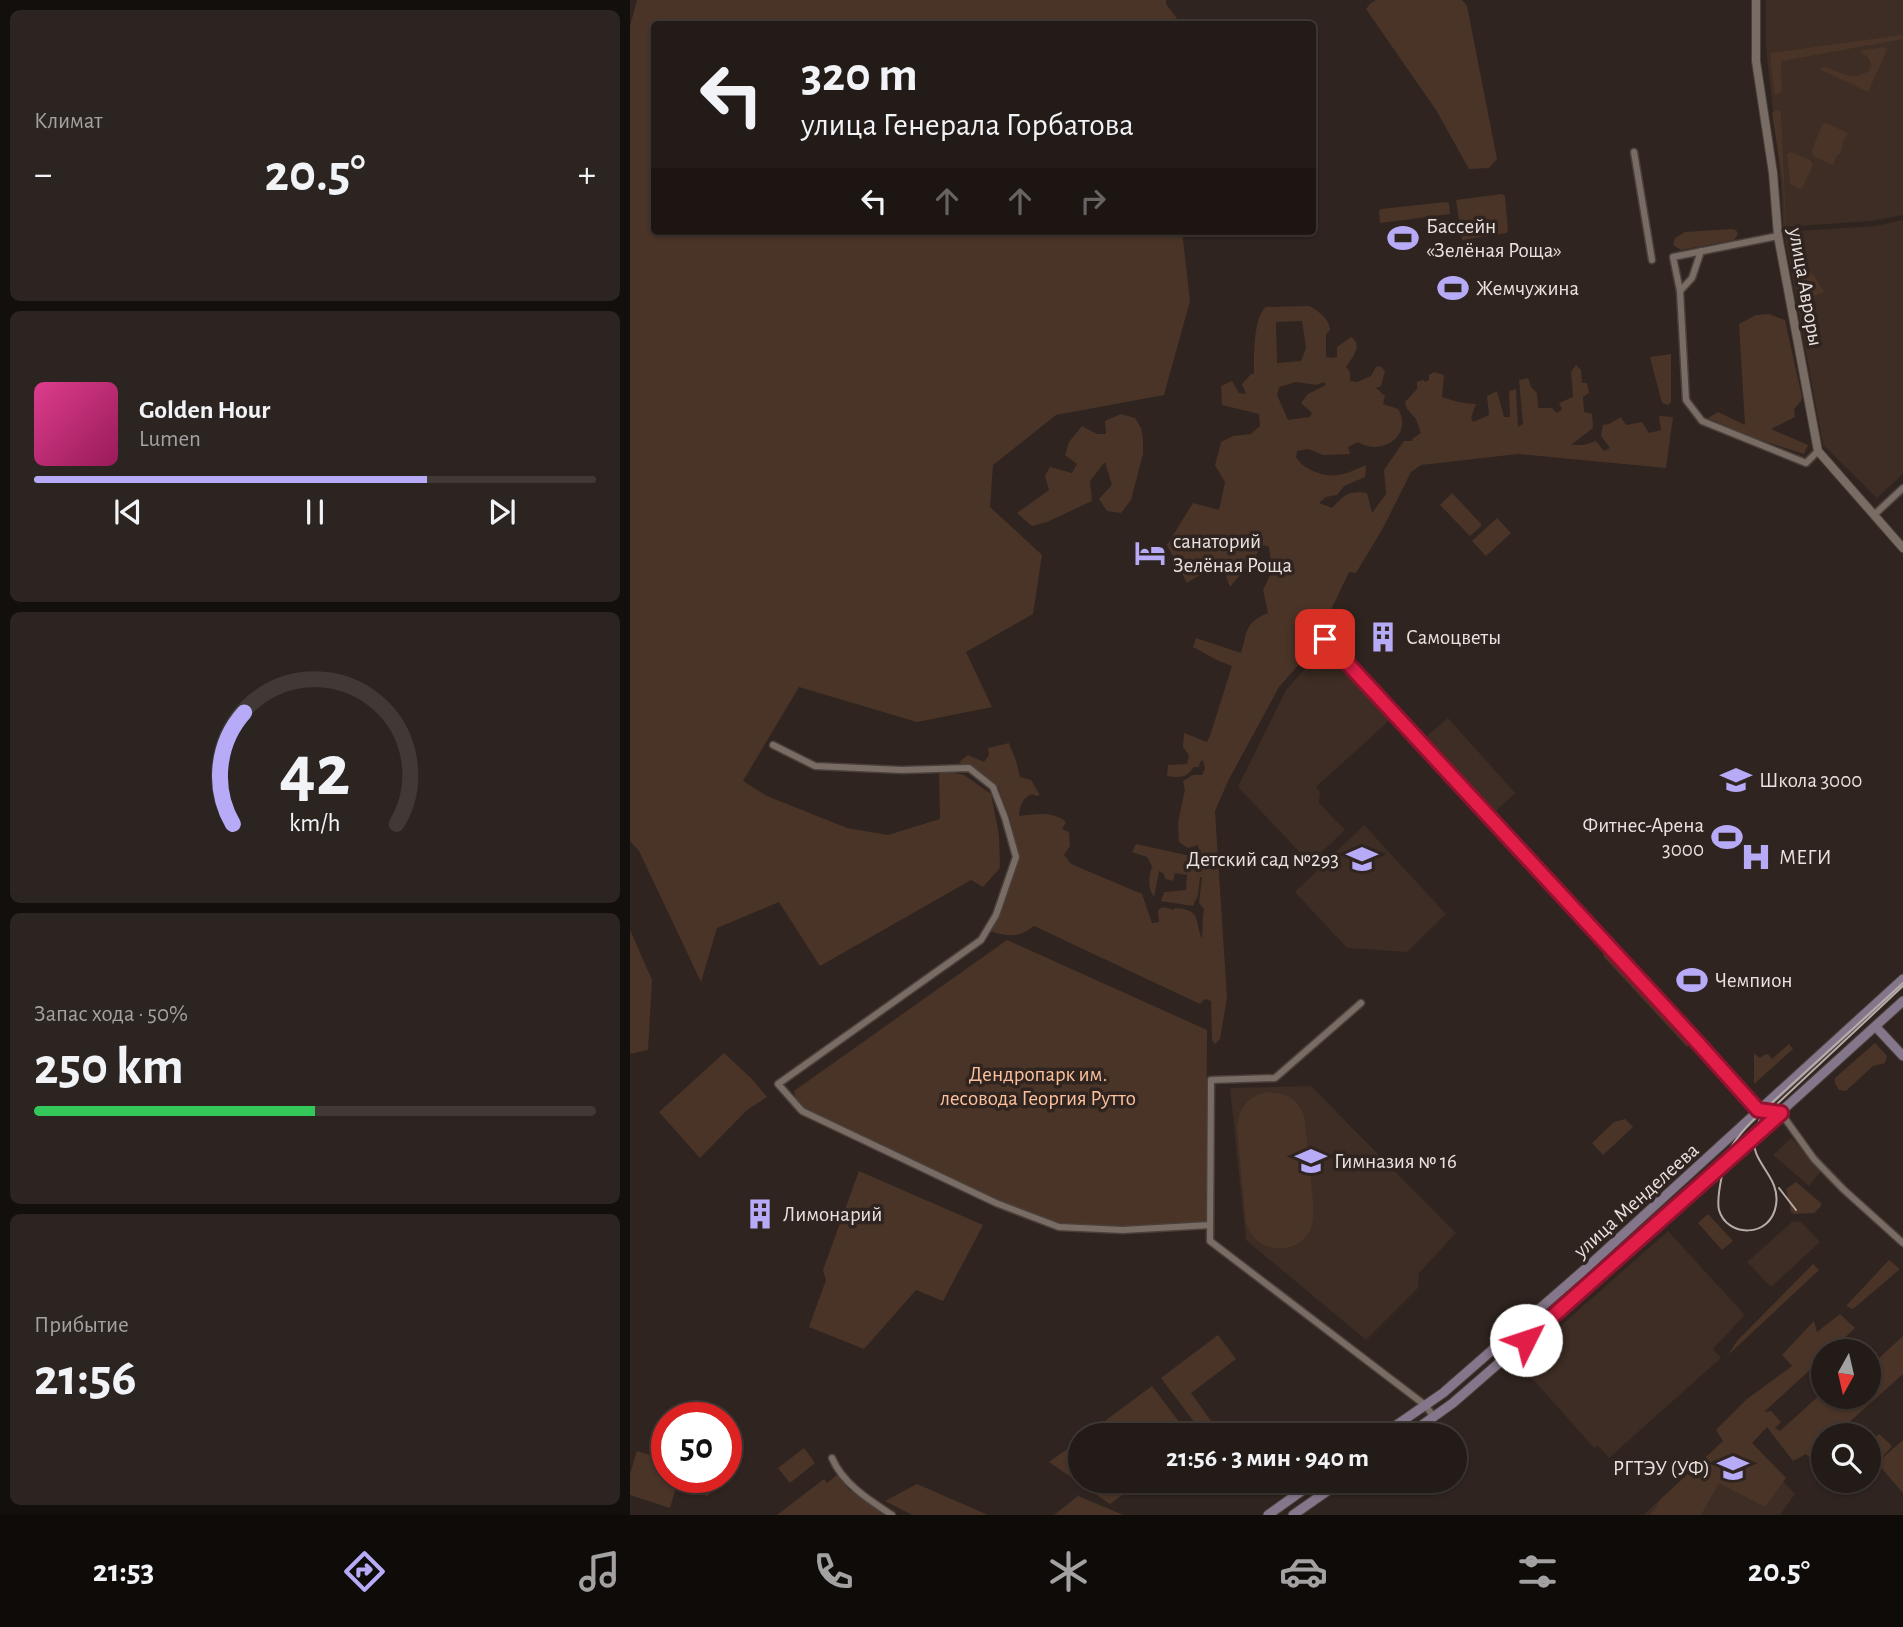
<!DOCTYPE html>
<html lang="ru">
<meta charset="utf-8">
<style>
body{margin:0;font-family:"Alegreya Sans",sans-serif;background:#2b2420;color:#f1f3f6;height:100vh;display:flex;flex-direction:column;font-size:26px;white-space:nowrap}
*{box-sizing:border-box;margin:0}
p{font-size:23px;color:#a3a1a1}
.icon{flex:none;width:38px;height:38px;fill:none;stroke:currentColor;stroke-width:2;stroke-linecap:round;stroke-linejoin:round}
.map{position:relative;flex:1;overflow:hidden}
.details{display:flex;flex-direction:column;gap:10px;padding:10px;background:#130f0d;width:630px}
.details>*{flex:none}
.banner{position:absolute;left:21px;top:21px;width:665px;height:214px;border-radius:7px;box-shadow:0 2px 5px #0004,0 0 0 2px #403936;background:#231b17;color:#f1f3f6;overflow:hidden}
.needle{width:46px;rotate:188deg}
.controls{position:absolute;left:1181px;top:1339px;display:grid;gap:14px}
.controls a{display:grid;place-items:center;width:70px;height:70px;border-radius:50%;background:#231b17;box-shadow:0 2px 5px #0004,0 0 0 2px #403936;font-size:35px}
.speed{position:absolute;left:21px;top:1402px;display:flex;gap:14px;font-size:35px;font-weight:700;text-align:center}
.speed>*{display:grid;place-content:center;width:91px;height:91px;border-radius:50%;background:#231b17;box-shadow:0 2px 5px #0004,0 0 0 2px #403936;line-height:1}
.speed .limit{border:10px solid #d22;background:#fff;color:#111}
.pin{position:absolute;display:grid;place-items:center;width:60px;height:60px;color:#fff;margin:-30px;border-radius:14px;box-shadow:0 4px 10px #0006}
.me{position:absolute;width:77px;margin:-38px;rotate:49deg;stroke-linejoin:round;filter:drop-shadow(0 0 5px #0008)}
.turn{display:flex;align-items:center;gap:24px;height:147px;padding:0 35px;font-size:32px}
.turn .icon{width:91px;height:91px;stroke-width:2.5}
.turn b{display:block;font-size:49px;line-height:60px}
.lanes{display:flex;align-items:center;height:66px;padding:0 35px;background:#0003;justify-content:center;gap:35px;direction:ltr}
.lanes .off{opacity:.35}
.big{font-size:52px;font-weight:600;line-height:1.1}
.details .tile{flex:1;display:flex;flex-direction:column;justify-content:center;gap:10px;min-width:0;padding:0 24px;border-radius:10px;background:#2b2420}
.details .dial{align-items:center;gap:0}
.dial svg{height:182px;overflow:visible;fill:none;stroke:#403936;stroke-width:7;stroke-linecap:round;text-anchor:middle}
.dial text{fill:#f1f3f6;stroke:none}
.song{display:flex;align-items:center;gap:21px}
.cover{width:84px;height:84px;border-radius:10px;background:linear-gradient(135deg,hsl(330 70% 55%),hsl(330 70% 35%))}
.played{height:7px;border-radius:4px;background:linear-gradient(90deg,#b7abf8 70%,#403936 70%)}
.keys{display:flex;justify-content:space-around;direction:ltr}
.heat{display:flex;justify-content:space-between;align-items:center;font-size:38px;direction:ltr}
.charge{height:10px;border-radius:5px;background:linear-gradient(90deg,#34c759 50%,#403936 0)}
.trip{position:absolute;left:438px;top:1423px;width:399px;height:70px;border-radius:35px;background:#231b17;box-shadow:0 2px 5px #0004,0 0 0 2px #403936;font-weight:600;line-height:70px;text-align:center}
.menu{display:flex;height:112px;justify-content:space-around;align-items:center;background:#0e0b09;color:#a3a1a1}
.menu .icon{width:49px;height:49px}
.menu .selected{color:#b7abf8}
.menu b{font-size:32px;color:#f1f3f6}
main{display:flex;flex:1;min-height:0}
.map>svg:first-child{display:block}
.built{fill:#3d2d24}
.green{fill:#4a3427;fill-rule:evenodd}
.lines{fill:none;stroke-linecap:round;stroke-linejoin:round}
.minor-casing{stroke:#4a403b;stroke-width:9}
.tertiary-casing{stroke:#4a403b;stroke-width:10}
.secondary-casing{stroke:#4a403b;stroke-width:11}
.minor{stroke:#796c65;stroke-width:6}
.tertiary{stroke:#796c65;stroke-width:8}
.secondary{stroke:#85778b;stroke-width:9}
.tram{stroke:#b6ada9;stroke-width:2}
.route-casing{stroke:#92132f;stroke-width:18}
.route{stroke:#e11d48;stroke-width:12}
.labels{text-anchor:middle;stroke-width:7;stroke-linejoin:round;paint-order:stroke}
.poi-label{font-size:21px;fill:#eae2de;stroke:#2f241f;text-anchor:start}
.street-label{font-size:21px;fill:#eae2de;stroke:#2f241f}
.park-label{font-size:21px;fill:#fdc09c;stroke:#2f241f}
</style>
<main>
<section class="details">
<div class="tile"><p>Климат</p>
<div class="heat"><a>−</a><b class="big">20.5°</b><a>+</a></div>
</div>
<div class="tile">
<div class="song"><i class="cover"></i><div><b>Golden Hour</b><p>Lumen</p></div></div>
<div class="played"></div>
<div class="keys"><svg class="icon" aria-label="previous" viewBox="0 0 24 24"><path d="M18 5L8 12l10 7zM5 5v14"/></svg><svg class="icon" aria-label="pause" viewBox="0 0 24 24"><path d="M8 5v14M16 5v14"/></svg><svg class="icon" aria-label="next" viewBox="0 0 24 24"><path d="M6 5l10 7-10 7zM19 5v14"/></svg></div>
</div>
<div class="tile dial"><svg viewBox="0 0 100 80">
<path d="M14 69A42 42 0 1 1 86 69"/>
<path d="M14 69A42 42 0 0 1 19 20" stroke="#b7abf8"/>
<text x="50" y="56" font-size="32" font-weight="700">42</text>
<text x="50" y="72" font-size="11">km/h</text>
</svg></div>
<div class="tile"><p>Запас хода · 50%</p><b class="big">250 km</b><div class="charge"></div></div>
<div class="tile"><p>Прибытие</p><b class="big">21:56</b></div>
</section>
<div class="map">
<svg width="1273" height="1515" viewBox="0 0 1273 1515">
<rect width="100%" height="100%" fill="#2f241f"/>
<g class="built">
<polygon points="1136,0 1273,0 1273,215 1241,221 1153,227 1151,182 1136,48"/>
<polygon points="1273,220 1273,474 1247,498 1193,445 1154,232 1246,226"/>
<polygon points="692,650 696,651 761,719 686,787 690,792 689,803 715,830 680,863 608,787 656,690"/>
<polygon points="818,718 885,793 865,812 797,736"/>
<polygon points="734,825 816,914 777,952 717,948 665,892"/>
<polygon points="681,1086 826,1233 789,1273 788,1288 736,1340 616,1240 600,1088"/>
<polygon points="1161,1138 1192,1170 1179,1186 1143,1155"/>
<polygon points="1170,1221 1190,1242 1141,1287 1117,1262 1162,1222"/>
<polygon points="1038,1231 1115,1315 1083,1349 1091,1358 979,1458 968,1446 964,1448 891,1366 891,1361"/>
<polygon points="1106,1430 1165,1494 1150,1515 1013,1515"/>
</g>
<g class="green">
<polygon points="7,0 536,0 536,4 551,24 24,24 24,231 552,231 560,301 534,395 426,415 363,465 360,507 412,555 403,614 336,652 362,707 287,722 169,687 113,781 137,796 217,828 258,835 310,819 309,770 334,775 361,794 369,835 370,868 353,887 341,880 190,966 149,902 87,928 71,982 9,851 0,841 0,26"/>
<polygon points="746,0 832,0 837,6 867,159 859,168 839,169 806,110 736,9 740,4"/>
<polygon points="1272,35 1273,39 1152,61 1151,66 1152,91 1149,94 1144,94 1140,53"/>
<path d="M1254,47L1257,50L1238,92L1191,70L1194,66C1210,73 1222,81 1239,71L1241,63L1238,57L1229,51Z"/>
<polygon points="1146,110 1150,111 1151,114 1156,225 1155,223 1153,182 1142,113"/>
<polygon points="1196,123 1218,133 1212,144 1213,146 1210,154 1207,155 1203,165 1183,156 1182,150 1192,125"/>
<polygon points="1161,152 1180,160 1183,165 1172,188 1170,189 1160,184 1160,181 1157,154"/>
<polygon points="872,194 875,196 878,231 876,233 832,240 826,200"/>
<polygon points="816,202 819,203 820,214 750,223 749,211 751,209"/>
<polygon points="1102,229 1106,230 1108,234 1104,240 1051,250 1043,245 1045,238 1055,232"/>
<polygon points="1169,265 1183,274 1194,292 1173,300 1166,270 1166,266"/>
<path d="M679,306C688,310 700,320 700,330L696,334V357L702,358L707,357V347L721,337C734,345 722,358 716,367L720,372V381L727,382L741,376L746,367L750,366L755,371L751,386L746,388L755,396L753,404L768,409C784,436 750,457 728,442L718,447L720,454L693,455L678,449L667,451L666,457C671,465 675,467 683,471C705,480 715,474 736,465L735,477L714,486L707,495L696,497L689,503L702,508C714,495 718,490 737,493L742,513L756,494L754,470L774,441H783L782,439L791,433L786,419L777,409L775,402L787,389V382L793,380L795,382L799,380V375L804,372L814,375L812,397C823,401 835,404 846,404L841,418L843,422L859,415L857,396L867,391L874,417H880L879,391L886,389L888,427L893,424L889,380L898,378L901,387L907,393L908,408H922L927,413L932,409L929,403L943,397L941,372L946,365L951,370L952,383H957L959,393L953,397L954,412L962,414L963,428L941,445H954L966,441L974,451L980,448L971,436L973,425L979,424L991,417L996,425L1012,422L1019,433L1031,430L1029,416L1043,417L1036,468L888,454L791,465L781,472L753,528L726,573L719,572L700,612L686,628L693,637L649,687L598,781L585,811L597,998L590,1039L585,1044L582,1040L581,1001L575,999L570,1004L404,926C387,939 378,936 359,931L389,855L380,818L368,787L329,762L338,755L354,762L359,755L358,748L379,743L386,761L390,777L401,780L410,795L406,796L402,794C392,798 390,806 389,816C405,814 423,811 436,822L432,829L439,832L440,846L434,855L441,864L512,894L522,923L529,922L528,910L533,907L544,910L545,908C572,910 564,919 572,939C573,929 572,918 574,909L569,903L572,877H570L568,895L563,906L531,901L534,892L556,890L557,875L545,873L543,881L536,879L533,873L529,871L524,897C517,886 519,878 522,866L517,857L502,852L506,844L556,855L569,852L568,845L558,848L549,842L548,822L555,790L553,781L563,775H572L575,769L573,760L570,762L569,767H564C556,778 550,778 537,776L538,765L557,764L559,755L553,747L554,733L577,742L580,736L602,666L587,660L563,647L566,638L611,653C618,631 614,623 638,613L633,590L642,571L639,547L634,545L600,587L591,562L557,583L537,545L563,503L589,510L595,482L585,465L591,442L603,436L621,434L630,426L629,414L592,405L591,386L602,381L609,393L616,394L612,384L621,374H624C624,357 623,318 636,307ZM672,321L676,348L671,361L647,363L646,322ZM666,382L686,385L694,382L696,385L678,394L671,403L682,413L680,417L658,420L647,395L649,387Z"/>
<polygon points="1139,314 1155,320 1172,397 1171,401 1164,409 1165,417 1141,429 1178,445 1174,454 1124,438 1078,418 1088,412 1115,425 1109,324 1126,315"/>
<polygon points="1041,354 1041,402 1038,405 1032,403 1020,357"/>
<polygon points="491,414 505,418 511,428 513,439 513,454 501,500 491,513 477,511 469,499 482,485 475,462 460,481 462,501 417,522 402,526 387,513 419,490 415,476 420,467 442,473 447,464 435,455 439,442 452,426 467,434 476,434 475,421"/>
<polygon points="822,493 852,525 840,536 810,505"/>
<polygon points="867,518 881,533 856,556 842,541"/>
<polygon points="0,930 22,980 18,1050 0,1054"/>
<polygon points="377,940 577,1030 576,1221 493,1227 428,1224 368,1200 168,1106 164,1091"/>
<polygon points="977,952 1061,1043 1057,1047 973,956"/>
<polygon points="1245,1043 1257,1056 1255,1063 1243,1066 1216,1091 1209,1090 1205,1083 1205,1078"/>
<polygon points="1159,1044 1163,1049 1124,1084 1124,1053 1130,1058 1134,1055 1138,1054 1142,1059"/>
<polygon points="94,1053 121,1078 137,1097 117,1110 70,1158 29,1112"/>
<path d="M636,1092C657,1094 665,1096 674,1115C677,1137 679,1159 681,1181C682,1195 685,1210 682,1225C678,1240 664,1249 649,1248C631,1248 623,1239 616,1224L607,1128C609,1108 616,1098 636,1092Z"/>
<polygon points="995,1119 1003,1127 973,1155 962,1143 984,1122"/>
<polygon points="229,1171 353,1225 313,1301 286,1290 234,1349 179,1327 196,1280 193,1270"/>
<polygon points="1166,1182 1191,1203 1191,1206 1184,1213 1164,1214 1161,1212 1156,1189"/>
<polygon points="1078,1214 1103,1241 1092,1250 1068,1223"/>
<polygon points="1259,1260 1270,1269 1223,1309 1216,1306"/>
<polygon points="1183,1264 1189,1270 1098,1355 1107,1341"/>
<polygon points="1210,1314 1225,1328 1201,1351 1194,1351 1193,1358 1134,1412 1141,1411 1151,1422 1145,1428 1150,1431 1193,1392 1194,1396 1239,1396 1239,1361 1247,1360 1273,1336 1273,1374 1205,1435 1194,1435 1193,1446 1180,1458 1176,1454 1163,1461 1137,1427 1122,1443 1156,1478 1135,1507 1089,1483 1071,1515 1020,1515 1032,1498 1093,1441 1086,1430 1117,1399 1162,1366 1152,1355 1184,1321 1187,1332"/>
<polygon points="588,1335 606,1359 561,1393 591,1435 574,1435 531,1378"/>
<polygon points="522,1386 559,1435 456,1435"/>
<polygon points="1249,1434 1262,1446 1250,1460 1273,1440 1273,1493 1247,1463 1239,1471 1239,1443"/>
<polygon points="450,1440 450,1480 511,1481 480,1504 419,1462"/>
<polygon points="174,1448 185,1463 160,1483 148,1468"/>
<polygon points="7,1451 37,1460 37,1477 49,1477 40,1508 0,1495 0,1474"/>
<polygon points="207,1475 219,1490 256,1515 147,1515 194,1479 197,1483"/>
<polygon points="63,1477 85,1477 97,1481 77,1496 53,1487"/>
<polygon points="287,1484 358,1515 282,1515 255,1501"/>
<polygon points="448,1496 491,1514 492,1515 424,1515"/>
</g>
<g class="lines">
<g class="minor-casing">
<g id="minor">
<polyline points="1004,152 1022,260"/>
<polyline points="1148,236 1043,257 1050,291 1056,400 1072,421 1176,463 1188,451"/>
<polyline points="1050,291 1062,278 1071,251"/>
<polyline points="1244,515 1273,488"/>
<polyline points="695,639 1069,1044 1128,1110 1151,1113 1184,1159 1213,1189 1273,1243"/>
<polyline points="143,745 185,766 272,770 339,768 363,787 375,818 386,857 366,915 351,940 148,1084 172,1111 366,1203 429,1227 493,1230 580,1225"/>
<polyline points="731,1003 645,1078 581,1080 580,1241 795,1405 804,1417"/>
<path d="M202,1458C213,1484 239,1500 262,1515"/>
</g>
</g>
<g class="tertiary-casing">
<polyline id="tertiary" points="1126,0 1126,61 1143,173 1148,236 1188,451 1273,548"/>
</g>
<g class="secondary-casing">
<g id="secondary">
<polyline points="1246,1027 1273,1056"/>
<polyline points="752,1435 813,1393 954,1270 1273,979"/>
<polyline points="778,1435 823,1403 976,1270 1273,1001"/>
<polyline points="638,1515 687,1480"/>
<polyline points="663,1515 713,1480"/>
</g>
</g>
<use href="#minor" class="minor"/>
<use href="#tertiary" class="tertiary"/>
<use href="#secondary" class="secondary"/>
<g class="tram">
<path d="M1273,983C1235,1018 1197,1052 1159,1087C1140,1105 1118,1122 1103,1144C1095,1154 1086,1197 1089,1210C1097,1238 1141,1238 1146,1205C1151,1176 1120,1163 1124,1136C1125,1131 1127,1126 1129,1121L1273,986"/>
<polyline points="1149,1188 1166,1210"/>
</g>
</g>
<g class="lines">
<g class="route-casing">
<polyline id="route" points="695,639 1069,1044 1128,1110 1151,1113 896,1340"/>
</g>
<use href="#route" class="route"/>
</g>
<defs>
<g id="stadium-bare" transform="scale(2.415)"><path d="M0-5a6.5 5 0 1 0 0 10a6.5 5 0 1 0 0-10ZM-3.5-1.8h7v3.6h-7Z" fill="#b7abf8" stroke="#2f241f" stroke-width="2.5" paint-order="stroke"/></g>
<g id="hotel-bare" transform="scale(2.415)"><path d="M-6-4.5h1.5V1H6V5H4.5V3h-9V5H-6ZM-4 0a1.8 1.8 0 1 1 3.6 0ZM.5 0V-2.5h3Q6-2.5 6 0Z" fill="#b7abf8" stroke="#2f241f" stroke-width="2.5" paint-order="stroke"/></g>
<g id="building-bare" transform="scale(2.415)"><path d="M-4-6H4V6H1V3H-1V6H-4ZM-2.5-4.3h1.7v1.8h-1.7ZM.8-4.3h1.7v1.8H.8ZM-2.5-1h1.7V.8h-1.7ZM.8-1h1.7V.8H.8Z" fill="#b7abf8" stroke="#2f241f" stroke-width="2.5" paint-order="stroke"/></g>
<g id="school-bare" transform="scale(2.415)"><path d="M0-5L7-2L0 1L-7-2ZM-4 1L0 2.5L4 1V4Q0 6-4 4Z" fill="#b7abf8" stroke="#2f241f" stroke-width="2.5" paint-order="stroke"/></g>
<g id="hospital-bare" transform="scale(2.415)"><path d="M-5-5h3v3.5h4V-5h3V5h-3V1.5h-4V5h-3Z" fill="#b7abf8" stroke="#2f241f" stroke-width="2.5" paint-order="stroke"/></g>
<g id="university-bare" transform="scale(2.415)"><path d="M0-5L7-2L0 1L-7-2ZM-4 1L0 2.5L4 1V4Q0 6-4 4Z" fill="#b7abf8" stroke="#2f241f" stroke-width="2.5" paint-order="stroke"/></g>
</defs>
<g fill-rule="evenodd">
<use href="#stadium-bare" x="773" y="238"/>
<use href="#stadium-bare" x="823" y="288"/>
<use href="#hotel-bare" x="520" y="553"/>
<use href="#building-bare" x="753" y="637"/>
<use href="#school-bare" x="1106" y="780"/>
<use href="#stadium-bare" x="1097" y="837"/>
<use href="#hospital-bare" x="1126" y="857"/>
<use href="#school-bare" x="732" y="859"/>
<use href="#stadium-bare" x="1062" y="980"/>
<use href="#school-bare" x="681" y="1161"/>
<use href="#building-bare" x="130" y="1214"/>
<use href="#university-bare" x="1103" y="1468"/>
</g>
<g class="labels">
<g class="poi-label">
<text x="796" y="233">Бассейн<tspan x="796" dy="24">«Зелёная Роща»</tspan></text>
<text x="846" y="295">Жемчужина</text>
<text x="543" y="548">санаторий<tspan x="543" dy="24">Зелёная Роща</tspan></text>
<text x="776" y="644">Самоцветы</text>
<text x="1129" y="787">Школа 3000</text>
<text x="1074" y="832" text-anchor="end">Фитнес-Арена<tspan x="1074" dy="24">3000</tspan></text>
<text x="1149" y="864">МЕГИ</text>
<text x="709" y="866" text-anchor="end">Детский сад №293</text>
<text x="1085" y="987">Чемпион</text>
<text x="704" y="1168">Гимназия № 16</text>
<text x="153" y="1221">Лимонарий</text>
<text x="1080" y="1475" text-anchor="end">РГТЭУ (УФ)</text>
</g>
<g class="street-label">
<text transform="translate(1176 287) rotate(80)" y="7">улица Авроры</text>
<text transform="translate(1006 1200) rotate(-42)" y="7">улица Менделеева</text>
</g>
<g class="park-label">
<text x="408" y="1081">Дендропарк им.<tspan x="408" dy="24">лесовода Георгия Рутто</tspan></text>
</g>
</g>
</svg>
<div class="controls">
<a><svg class="needle" viewBox="-14 -14 28 28"><path d="M0-13l5 13h-10z" fill="#e53935"/><path d="M0 13l5-13h-10z" fill="#a3a1a1"/></svg></a>
<a><svg class="icon" aria-label="search" viewBox="0 0 24 24"><circle cx="10" cy="10" r="6"/><path d="M15 15l6 6"/></svg></a>
</div>
<div class="speed"><div class="limit">50</div></div>
<div class="pin" style="left:695px;top:639px;background:#d93025"><svg class="icon" aria-label="arrive" viewBox="0 0 24 24"><path d="M6 21V4h12l-3 4 3 4H6"/></svg></div>
<svg class="me" style="left:896px;top:1340px" viewBox="-20 -20 40 40"><circle r="19" fill="#fff"/><path d="M0-13L10 11 0 6-10 11z" fill="#e11d48"/></svg>
<div class="trip">21:56 · 3 мин · 940 m</div>
<div class="banner">
<div class="turn"><svg class="icon" aria-label="left" viewBox="0 0 24 24"><path d="M17 20v-9H6M10 6l-5 5 5 5"/></svg><div><b>320 m</b>улица Генерала Горбатова</div></div>
<div class="lanes"><svg class="icon" aria-label="left" viewBox="0 0 24 24"><path d="M17 20v-9H6M10 6l-5 5 5 5"/></svg><svg class="icon off" aria-label="ahead" viewBox="0 0 24 24"><path d="M12 20V5M6 11l6-6 6 6"/></svg><svg class="icon off" aria-label="ahead" viewBox="0 0 24 24"><path d="M12 20V5M6 11l6-6 6 6"/></svg><svg class="icon off" aria-label="right" viewBox="0 0 24 24"><path d="M7 20v-9h11M14 6l5 5-5 5"/></svg></div>
</div>
</div>
</main>
<nav class="menu">
<b>21:53</b>
<svg class="icon selected" aria-label="directions" viewBox="0 0 24 24"><path d="M12 3l9 9-9 9-9-9zM9 14v-3h6M13 9l2 2-2 2"/></svg>
<svg class="icon" aria-label="music" viewBox="0 0 24 24"><path d="M9 18V5l10-2v13"/><circle cx="6" cy="18" r="3"/><circle cx="16" cy="16" r="3"/></svg>
<svg class="icon" aria-label="phone" viewBox="0 0 24 24"><path d="M5 4h4l2 5-3 2q2 4 5 5l2-3 5 2v4C11 20 4 13 5 4z"/></svg>
<svg class="icon" aria-label="climate" viewBox="0 0 24 24"><path d="M12 3v18M4 7l16 10M4 17L20 7"/></svg>
<svg class="icon" aria-label="car" viewBox="0 0 24 24"><path d="M5 17H2v-5l4-1 3-4h7l3 4 3 1v5h-3M9 17h6M6 11h13"/><circle cx="7" cy="17" r="2"/><circle cx="17" cy="17" r="2"/></svg>
<svg class="icon" aria-label="filters" viewBox="0 0 24 24"><path d="M4 7h16M4 17h16"/><circle cx="9" cy="7" r="2"/><circle cx="15" cy="17" r="2"/></svg>
<b>20.5°</b>
</nav>
